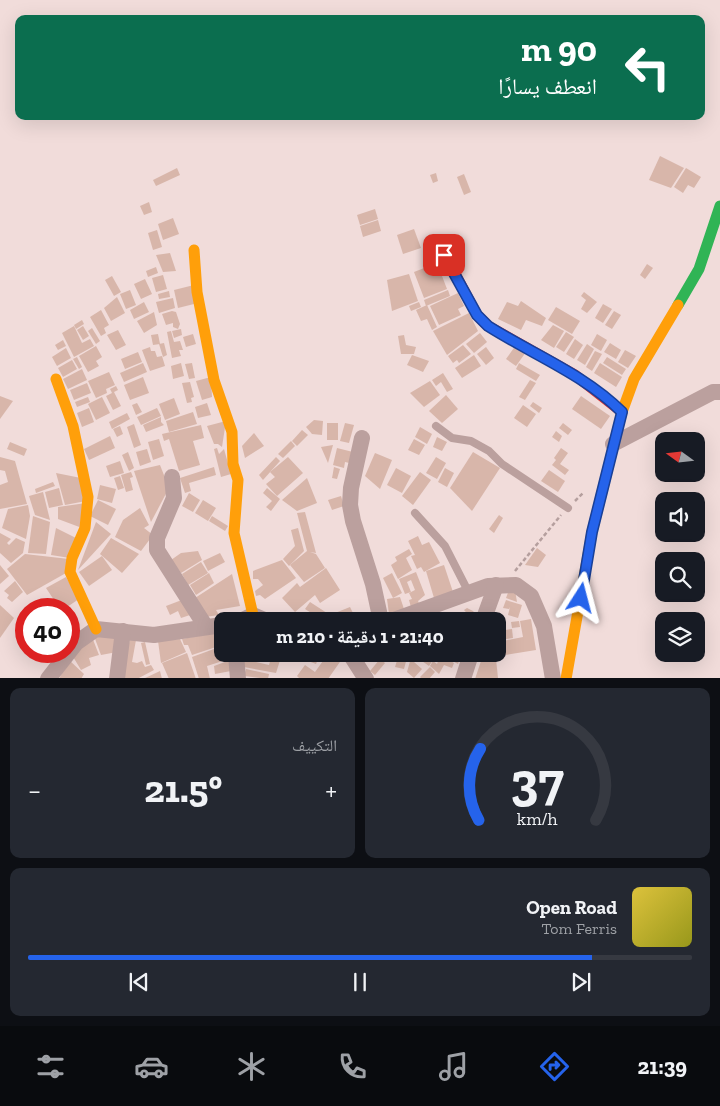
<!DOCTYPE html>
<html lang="ar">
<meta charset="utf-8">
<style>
body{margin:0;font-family:"Zilla Slab","Noto Naskh Arabic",serif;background:#242831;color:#f1f3f6;direction:rtl;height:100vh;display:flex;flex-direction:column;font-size:19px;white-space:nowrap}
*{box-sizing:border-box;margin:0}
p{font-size:16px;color:#9ea1a6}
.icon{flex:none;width:28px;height:28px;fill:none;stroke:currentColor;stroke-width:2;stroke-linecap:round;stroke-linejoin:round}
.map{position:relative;height:678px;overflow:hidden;direction:ltr}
.side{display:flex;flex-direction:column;gap:10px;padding:10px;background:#0d0f14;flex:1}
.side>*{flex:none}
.banner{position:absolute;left:15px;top:15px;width:690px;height:105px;border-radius:10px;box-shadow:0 5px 20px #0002;direction:rtl;background:#0b6e4f;color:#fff;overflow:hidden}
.needle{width:32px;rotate:285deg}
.tools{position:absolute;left:655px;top:432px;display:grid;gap:10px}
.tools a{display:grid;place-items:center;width:50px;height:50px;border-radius:10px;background:#171b24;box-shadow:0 5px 20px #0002;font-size:25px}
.speed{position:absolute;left:15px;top:598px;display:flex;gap:10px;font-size:25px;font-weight:700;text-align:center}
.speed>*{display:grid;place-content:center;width:65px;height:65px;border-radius:50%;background:#171b24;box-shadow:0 5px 20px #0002;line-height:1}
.speed .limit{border:8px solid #d22;background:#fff;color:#111}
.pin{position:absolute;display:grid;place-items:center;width:42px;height:42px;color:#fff;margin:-21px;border-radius:10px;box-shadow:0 2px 8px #0006}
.me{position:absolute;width:55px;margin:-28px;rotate:9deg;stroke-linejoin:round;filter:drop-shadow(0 0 4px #0008)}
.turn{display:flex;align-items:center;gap:18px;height:105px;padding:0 25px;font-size:22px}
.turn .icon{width:65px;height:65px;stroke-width:2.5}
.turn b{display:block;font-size:35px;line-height:42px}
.big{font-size:38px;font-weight:700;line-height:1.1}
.side .widget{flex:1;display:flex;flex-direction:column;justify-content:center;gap:8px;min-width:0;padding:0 18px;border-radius:10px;background:#242831}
.side .dial{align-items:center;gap:0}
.dial svg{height:130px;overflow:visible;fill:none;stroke:#363941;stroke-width:7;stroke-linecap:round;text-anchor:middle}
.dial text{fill:#f1f3f6;stroke:none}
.song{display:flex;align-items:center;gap:15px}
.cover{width:60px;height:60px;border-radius:8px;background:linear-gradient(135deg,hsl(50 70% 55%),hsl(60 70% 35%))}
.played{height:5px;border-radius:2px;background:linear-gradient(90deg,#2563eb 85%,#363941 85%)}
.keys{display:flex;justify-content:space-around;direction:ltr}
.heat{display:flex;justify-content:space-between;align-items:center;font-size:28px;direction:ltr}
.side .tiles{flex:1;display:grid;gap:10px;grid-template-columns:1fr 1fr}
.widget:last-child{grid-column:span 2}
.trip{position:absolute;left:214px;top:612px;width:292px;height:50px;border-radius:10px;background:#171b24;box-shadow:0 5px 20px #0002;font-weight:700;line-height:50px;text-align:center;direction:rtl}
.dock{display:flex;height:80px;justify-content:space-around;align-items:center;background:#090b0e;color:#9ea1a6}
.dock .icon{width:35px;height:35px}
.dock .on{color:#2563eb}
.dock b{font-size:22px;color:#f1f3f6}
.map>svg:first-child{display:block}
.building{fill:#d8b6aa}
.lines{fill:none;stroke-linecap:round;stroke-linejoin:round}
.path{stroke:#b59f9e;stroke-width:2.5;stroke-dasharray:4 2.5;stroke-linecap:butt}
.lane{stroke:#bba09e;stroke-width:8}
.street{stroke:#bba09e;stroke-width:16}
.fast{stroke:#30b455;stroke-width:11}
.slow{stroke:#ff9f0a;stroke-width:11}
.jam{stroke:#e5322d;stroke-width:11}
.route-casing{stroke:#184099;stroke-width:12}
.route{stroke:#2563eb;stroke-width:9}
</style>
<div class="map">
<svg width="720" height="679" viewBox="0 0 720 679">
<rect width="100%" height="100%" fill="#f1dcda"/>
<g class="building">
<polygon points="660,156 684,168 671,188 649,180"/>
<polygon points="177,168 180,175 156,186 153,180"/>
<polygon points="686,168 701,177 694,188 688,185 683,193 674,187"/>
<polygon points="436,173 438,181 433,183 430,175"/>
<polygon points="464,174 471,192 464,195 457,177"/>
<polygon points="149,202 152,212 144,215 140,206"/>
<polygon points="375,209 378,219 360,225 357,215"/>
<polygon points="173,218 179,234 163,240 158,224"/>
<polygon points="378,220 381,231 363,237 360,226"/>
<polygon points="414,229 421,248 403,254 397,235"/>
<polygon points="157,230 162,247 153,250 148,233"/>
<polygon points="170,253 176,271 163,272 156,255"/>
<polygon points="437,263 447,289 424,298 414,272"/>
<polygon points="647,264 653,268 645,279 640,275"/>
<polygon points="156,267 158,273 148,277 146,271"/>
<polygon points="409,274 418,301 392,311 387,280"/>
<polygon points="163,275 167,289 156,292 152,278"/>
<polygon points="112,276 121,292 114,296 105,280"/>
<polygon points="145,279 152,294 141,299 134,284"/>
<polygon points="194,285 194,304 178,308 174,290"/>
<polygon points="130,290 136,305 126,309 120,294"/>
<polygon points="448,290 450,296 426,306 424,300"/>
<polygon points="169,291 170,297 159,299 158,294"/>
<polygon points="584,292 597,302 587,313 581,309 586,300 581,296"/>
<polygon points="458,293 464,306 458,309 461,315 439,325 430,306"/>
<polygon points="117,297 125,313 111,321 104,308"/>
<polygon points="173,298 175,308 159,313 156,302"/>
<polygon points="521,301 546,318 542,326 526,320 521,330 498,319 507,302 518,306"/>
<polygon points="144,302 149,312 134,319 130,310"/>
<polygon points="419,302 421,307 411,311 409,306"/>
<polygon points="603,304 612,309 603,323 595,318"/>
<polygon points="427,305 437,327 432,330 427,319 421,321 416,310"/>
<polygon points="556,307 580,321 572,334 548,320"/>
<polygon points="101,310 109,325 104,328 106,333 101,336 90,317"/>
<polygon points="172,311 176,312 180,324 178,329 173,327 173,323 166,325 162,314"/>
<polygon points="614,311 621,315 612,329 605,325"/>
<polygon points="154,312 157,325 144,333 137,321"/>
<polygon points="469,313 478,331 447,355 433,331"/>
<polygon points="82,320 84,324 76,329 74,325"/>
<polygon points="553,325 564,331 554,348 541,340"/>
<polygon points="74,326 82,343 90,339 94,346 74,357 62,333"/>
<polygon points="83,326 89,336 83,340 77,330"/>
<polygon points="92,328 100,341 96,344 88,331"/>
<polygon points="181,329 182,335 174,338 172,331"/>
<polygon points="118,330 126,345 116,350 107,335"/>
<polygon points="171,331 174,342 180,341 183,350 179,350 181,356 172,358 167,332"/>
<polygon points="566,332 574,337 564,352 556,347"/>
<polygon points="480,333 487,342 474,353 466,344"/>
<polygon points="158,334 160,344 153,345 151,335"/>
<polygon points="193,334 196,344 186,347 183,337"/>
<polygon points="597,334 607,340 601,351 591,345"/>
<polygon points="404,335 406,345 416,347 414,354 401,354 398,336"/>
<polygon points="575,339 583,345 574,359 566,354"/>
<polygon points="63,340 66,346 58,350 55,345"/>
<polygon points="164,343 167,355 163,357 159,344"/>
<polygon points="610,343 621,350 616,359 604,352"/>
<polygon points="587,344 594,349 585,365 577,360"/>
<polygon points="463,345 471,354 459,363 457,360 453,363 448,356"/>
<polygon points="516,345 526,352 516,366 506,359"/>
<polygon points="96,346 102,357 96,361 99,366 88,372 79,356"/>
<polygon points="150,347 151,351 155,351 157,357 162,356 165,366 150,371 142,350"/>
<polygon points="486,347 494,358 486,365 477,354"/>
<polygon points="66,348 71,358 57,366 52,357"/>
<polygon points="625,350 636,356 628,368 618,362"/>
<polygon points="595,351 602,354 592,371 586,367"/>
<polygon points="138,352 142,362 125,369 121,359"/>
<polygon points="412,355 429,361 423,372 407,365"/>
<polygon points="474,355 481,366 462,378 455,368"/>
<polygon points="77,357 82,367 79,369 73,359"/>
<polygon points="607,357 626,369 622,375 603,363"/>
<polygon points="72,360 77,369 63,377 58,368"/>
<polygon points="143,363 147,372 124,382 120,373"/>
<polygon points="181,363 184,376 173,379 171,366"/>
<polygon points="192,363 195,378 189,379 185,364"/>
<polygon points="519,363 540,375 536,381 516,369"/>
<polygon points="600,363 622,377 616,387 594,373"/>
<polygon points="82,369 87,380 68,389 63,379"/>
<polygon points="109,372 115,385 106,389 107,393 96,398 88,381"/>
<polygon points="443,373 453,389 447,392 441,382 436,386 432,380"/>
<polygon points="143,377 149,393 130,400 124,385"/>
<polygon points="211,377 212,397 202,400 196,381"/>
<polygon points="530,380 536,383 525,400 519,397"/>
<polygon points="430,381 440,395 424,407 410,393"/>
<polygon points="190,382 194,397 191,398 192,402 187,403 182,383"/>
<polygon points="87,383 91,393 74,400 70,390"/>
<polygon points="116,386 118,390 114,392 121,406 113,410 106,396 112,393 110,389"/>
<polygon points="446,395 458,409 442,423 429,411"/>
<polygon points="0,396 13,401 0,419"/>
<polygon points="581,396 610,416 601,429 572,409"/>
<polygon points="88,397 90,402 77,407 75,402"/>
<polygon points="102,397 110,413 96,420 88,404"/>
<polygon points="174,398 180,414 165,420 159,404"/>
<polygon points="533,402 542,408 539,413 530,406"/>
<polygon points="137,403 142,412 136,415 132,405"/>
<polygon points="207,403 211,415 198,418 195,407"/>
<polygon points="523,405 536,414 527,427 514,418"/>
<polygon points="89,408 94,422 82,427 77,413"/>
<polygon points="157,408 161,416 141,425 137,417"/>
<polygon points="193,412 197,424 169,432 166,421"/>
<polygon points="127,413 130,419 112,429 109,422"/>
<polygon points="161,417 161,422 164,425 146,432 143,425"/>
<polygon points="314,420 323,421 322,435 312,434 306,427"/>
<polygon points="226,421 222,447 218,444 214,444 207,426"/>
<rect x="327" y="423" width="11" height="17"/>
<polygon points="345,423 354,425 349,443 340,441"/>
<polygon points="563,423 572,430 568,435 559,428"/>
<polygon points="134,424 141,445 134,448 127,427"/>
<polygon points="201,425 204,438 193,441 200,465 179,471 169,439 164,441 162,434"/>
<polygon points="120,426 123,434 117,437 113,429"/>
<polygon points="420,427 432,434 427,444 415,437"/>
<polygon points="302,430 308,435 297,446 292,441"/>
<polygon points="556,431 562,436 559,442 552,437"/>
<polygon points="254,433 264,446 245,458 242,446"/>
<polygon points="110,436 115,448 89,460 84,449"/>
<polygon points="437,437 447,442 442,451 433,447"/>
<polygon points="159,439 164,456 153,460 148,442"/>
<polygon points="414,439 425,445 419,455 408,450"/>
<polygon points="291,441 295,446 283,458 278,454"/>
<polygon points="10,442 27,449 24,456 7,449"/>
<polygon points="333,445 328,463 321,447"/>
<polygon points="217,448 219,454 224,449 231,474 221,477 214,449"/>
<polygon points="337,448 357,453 354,464 345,462 344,468 333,465"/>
<polygon points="561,448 568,453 560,464 569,470 565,475 552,465 556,460 554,458"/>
<polygon points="147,449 151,462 140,466 136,452"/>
<polygon points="128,452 134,468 129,471 122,455"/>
<polygon points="473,452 500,468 472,511 450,488"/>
<polygon points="375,453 392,460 380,489 365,476"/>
<polygon points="0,457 15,461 27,504 0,509 0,485 8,482 5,471 0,470"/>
<polygon points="276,457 280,461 263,480 259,475"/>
<polygon points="288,457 303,473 277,496 266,484 275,477 270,472"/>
<polygon points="436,457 446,463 437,479 426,473"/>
<polygon points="120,461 124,473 110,477 106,466"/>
<polygon points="160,465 169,488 151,522 134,471"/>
<polygon points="214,467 216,475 189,483 191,491 185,493 180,478"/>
<polygon points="334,467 340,469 337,479 332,478"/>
<polygon points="396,468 411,476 402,493 387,485"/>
<polygon points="445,468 454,473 447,487 438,482"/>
<polygon points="549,470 565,481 558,492 541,481"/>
<polygon points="131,472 133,477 130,478 133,490 126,492 121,475"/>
<polygon points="420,472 431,480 413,505 402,496"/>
<polygon points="56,473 81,478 86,501 65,505"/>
<polygon points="120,476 124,488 118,490 114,478"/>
<polygon points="307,478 317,503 297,511 282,500"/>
<polygon points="53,482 55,486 36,493 35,489"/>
<polygon points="100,485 116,489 112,503 97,499"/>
<polygon points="59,488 63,505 49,508 45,492"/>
<polygon points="267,488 280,499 271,511 266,507 272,501 263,493"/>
<polygon points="43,492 50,520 35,515 29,496"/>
<polygon points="189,493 200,500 193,512 182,506"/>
<polygon points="341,496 344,506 332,510 328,500"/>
<polygon points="98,500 116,509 108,525 90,516"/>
<polygon points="203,500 216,508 208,521 195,513"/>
<polygon points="86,503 82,528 58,519 58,507"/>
<polygon points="28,505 30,516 26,539 2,528 8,509"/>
<polygon points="140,508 149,525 144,528 153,535 141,551 115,537 123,520"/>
<polygon points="305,512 316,553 310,552 316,554 325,568 304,582 290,565 307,551 297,513"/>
<polygon points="499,515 503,518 494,533 489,529"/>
<polygon points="33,516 50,522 46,554 28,553"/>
<polygon points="212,516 228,526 225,531 209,521"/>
<polygon points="96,522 111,534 78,570"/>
<polygon points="56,528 78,539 70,558 51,555"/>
<polygon points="298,528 304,551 289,566 283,559 295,546 291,530"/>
<polygon points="0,533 11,539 7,543 9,545 16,538 25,542 23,553 11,563 0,553"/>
<polygon points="418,536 422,545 429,542 440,563 424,572 421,567 417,569 411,556 415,555 408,541"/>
<polygon points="111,538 139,554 122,573 100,554"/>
<polygon points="537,548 546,555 538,567 525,565"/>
<polygon points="409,549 412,554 406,558 412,570 398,579 391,565 397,561 395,557"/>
<polygon points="198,551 202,560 181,573 171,560 181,553"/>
<polygon points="220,553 225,562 208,571 203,561"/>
<polygon points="25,554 69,559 66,573 27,595 7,569"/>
<polygon points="102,556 112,570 89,586 79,572"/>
<polygon points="282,560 296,578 265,599 260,595 256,596 255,591 263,585 258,579 253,579 253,571"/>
<polygon points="201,562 208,573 188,585 182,574"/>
<polygon points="0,565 9,576 0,584"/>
<polygon points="444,565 453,592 434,598 426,571"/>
<polygon points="326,568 340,590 320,603 315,595 295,612 282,598 297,583 300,587"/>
<polygon points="416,572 425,595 418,601 421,608 412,611 409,600 412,599 409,593 415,590 411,580 407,582 411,592 405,594 399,579"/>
<polygon points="209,573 214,583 196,595 190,585"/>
<polygon points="392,573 402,593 393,598 383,578"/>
<polygon points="232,574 240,606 216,610 219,615 205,617 195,598"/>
<polygon points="66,577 79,599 64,609 60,609 46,588"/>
<polygon points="15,581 23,592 12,602 7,598 9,595 4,591"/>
<polygon points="509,590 515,590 517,602 506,598"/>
<polygon points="400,597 405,612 389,614 387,599"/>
<polygon points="187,598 190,615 181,618 178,611 170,615 166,606"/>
<polygon points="506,600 522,605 518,618 508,615 510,607 509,609 503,608"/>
<polygon points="310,602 330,615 350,607 353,613 337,621 324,621 305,609"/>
<polygon points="0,605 14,618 0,638"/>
<polygon points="467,608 473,611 478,617 473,620 464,610"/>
<polygon points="456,612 464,621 453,621 450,617"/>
<polygon points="504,619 505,629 498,629 498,620"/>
<polygon points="531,619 536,650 505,655 503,641 523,637 520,621"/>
<polygon points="519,621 520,627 512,628 511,622"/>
<polygon points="512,629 513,638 500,640 499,631"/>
<polygon points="217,632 222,638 222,651 220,651 219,646 192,655 188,645 184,645 182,639"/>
<polygon points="119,634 117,652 101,655 94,636"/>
<polygon points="92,637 99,655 89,658 91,665 81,670 72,655"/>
<polygon points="130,639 136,640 132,662 137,663 142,661 145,667 151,665 154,670 137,679 121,679"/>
<polygon points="180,639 186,652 161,663 158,641"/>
<polygon points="498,641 499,641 502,655 494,657 493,654 498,654"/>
<polygon points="145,642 150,664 146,665 141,643"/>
<polygon points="214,649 216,655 230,654 232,658 207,666 210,679 199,679 192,657"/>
<polygon points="46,651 63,651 54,663 43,655"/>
<polygon points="187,653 196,679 169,679 162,663"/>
<polygon points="272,654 282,654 276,673 244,667 244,659 269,665"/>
<polygon points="305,654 318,659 316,664 303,659"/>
<polygon points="328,654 334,654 342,659 328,679 300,679 297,676 305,665 315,672"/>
<polygon points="399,654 408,654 404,669 395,667"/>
<polygon points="412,654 437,654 429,666"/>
<polygon points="412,654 417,659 414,662 422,669 414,678 407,672"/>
<polygon points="441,654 460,654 460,658 458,664 445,657 454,663 452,668 444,665 439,674 430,666 433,661 437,664"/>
<polygon points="233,659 231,671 215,674 214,666"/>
<polygon points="380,659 385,663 375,675 370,671"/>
<polygon points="496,659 498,678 475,679 481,661"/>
<polygon points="69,660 84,674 81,679 59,679"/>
<polygon points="430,667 435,672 429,679 422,679 420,677"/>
<polygon points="246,669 269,674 268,679 244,676"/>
<polygon points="160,671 162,679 143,679"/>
</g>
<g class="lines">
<g class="path">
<polyline points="575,501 584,492"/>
<polyline points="515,571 561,515"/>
</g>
<g class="lane">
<polyline points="436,426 452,438 471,441 489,451 502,464 568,508"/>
<polyline points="415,513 445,546 469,593"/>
</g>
<g class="street">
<polyline points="362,438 351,488 350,505 353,521 373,584 381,621"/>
<polyline points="613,444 713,392 720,392"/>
<polyline points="172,477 174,498 157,538 157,550 206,627"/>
<polyline points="241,621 253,615 267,621"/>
<polyline points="391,621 488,586 516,585 531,596 544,626 553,679"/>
<polyline points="483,621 496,585"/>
<polyline points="236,654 238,679"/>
<polyline points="350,654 366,679"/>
<polyline points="48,679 76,643 96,629 154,635 222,625"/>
<polyline points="117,679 123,631"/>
<polyline points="463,679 471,654"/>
</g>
<polyline class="fast" points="678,305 699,269 720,206"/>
<g class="slow">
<polyline points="194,250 197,292 214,380 232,432 233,464 238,480 234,533 253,615"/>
<polyline points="56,379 73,426 88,497 85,528 72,558 70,572 96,629"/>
<polyline points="566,679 592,532 622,412 634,379 678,305"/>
</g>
<polyline class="jam" points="445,255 477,315 488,326 575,375 622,412"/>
</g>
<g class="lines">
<g class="route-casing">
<path id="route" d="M444,255L477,315L488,326C532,354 584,374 622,412L592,532L581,598"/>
</g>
<use href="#route" class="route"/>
</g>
</svg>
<div class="tools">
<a><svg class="needle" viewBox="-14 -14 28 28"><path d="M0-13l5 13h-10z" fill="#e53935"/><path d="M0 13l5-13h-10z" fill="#9ea1a6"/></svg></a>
<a><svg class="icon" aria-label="sound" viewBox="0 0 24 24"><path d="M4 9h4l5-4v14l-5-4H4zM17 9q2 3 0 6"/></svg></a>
<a><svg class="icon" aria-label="search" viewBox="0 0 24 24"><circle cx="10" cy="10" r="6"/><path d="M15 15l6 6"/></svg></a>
<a><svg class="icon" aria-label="layers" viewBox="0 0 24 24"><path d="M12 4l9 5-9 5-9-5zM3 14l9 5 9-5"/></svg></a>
</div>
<div class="speed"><div class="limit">40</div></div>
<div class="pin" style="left:444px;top:255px;background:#d93025"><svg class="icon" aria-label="arrive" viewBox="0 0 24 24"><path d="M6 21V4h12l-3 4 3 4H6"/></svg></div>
<svg class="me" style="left:581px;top:598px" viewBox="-20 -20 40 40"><path d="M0-17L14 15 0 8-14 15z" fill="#2563eb" stroke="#fff" stroke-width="4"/></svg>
<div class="trip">21:40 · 1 دقيقة · 210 m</div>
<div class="banner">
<div class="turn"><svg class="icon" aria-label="left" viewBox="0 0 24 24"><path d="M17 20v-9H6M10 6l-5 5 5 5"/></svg><div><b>90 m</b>انعطف يسارًا</div></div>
</div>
</div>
<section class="side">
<div class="tiles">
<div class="widget dial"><svg viewBox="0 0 100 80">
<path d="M14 69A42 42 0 1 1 86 69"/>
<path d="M14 69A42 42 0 0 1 15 25" stroke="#2563eb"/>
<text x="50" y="56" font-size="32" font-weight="700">37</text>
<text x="50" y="72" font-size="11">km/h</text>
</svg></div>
<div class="widget"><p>التكييف</p>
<div class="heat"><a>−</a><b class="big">21.5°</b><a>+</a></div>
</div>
<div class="widget">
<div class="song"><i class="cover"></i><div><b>Open Road</b><p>Tom Ferris</p></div></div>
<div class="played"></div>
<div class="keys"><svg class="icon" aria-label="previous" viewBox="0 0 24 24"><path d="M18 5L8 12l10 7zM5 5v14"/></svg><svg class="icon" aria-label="pause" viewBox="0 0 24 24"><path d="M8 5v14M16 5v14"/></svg><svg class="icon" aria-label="next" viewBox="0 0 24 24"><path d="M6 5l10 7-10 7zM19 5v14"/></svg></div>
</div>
</div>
</section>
<nav class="dock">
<b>21:39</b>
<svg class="icon on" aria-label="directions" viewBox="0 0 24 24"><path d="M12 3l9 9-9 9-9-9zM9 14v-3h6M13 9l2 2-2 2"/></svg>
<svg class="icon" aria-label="music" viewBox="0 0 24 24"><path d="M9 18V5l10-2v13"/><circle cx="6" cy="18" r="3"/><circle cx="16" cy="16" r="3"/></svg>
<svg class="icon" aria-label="phone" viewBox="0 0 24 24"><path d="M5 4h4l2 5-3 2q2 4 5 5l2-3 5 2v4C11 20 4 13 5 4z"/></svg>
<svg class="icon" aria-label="climate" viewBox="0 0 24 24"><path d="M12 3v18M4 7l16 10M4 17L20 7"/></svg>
<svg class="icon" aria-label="car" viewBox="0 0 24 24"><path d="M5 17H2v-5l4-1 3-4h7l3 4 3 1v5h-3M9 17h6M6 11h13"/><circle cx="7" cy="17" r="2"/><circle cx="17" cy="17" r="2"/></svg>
<svg class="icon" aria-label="filters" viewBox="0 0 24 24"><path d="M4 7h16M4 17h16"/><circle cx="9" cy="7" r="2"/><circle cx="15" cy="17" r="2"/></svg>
</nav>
